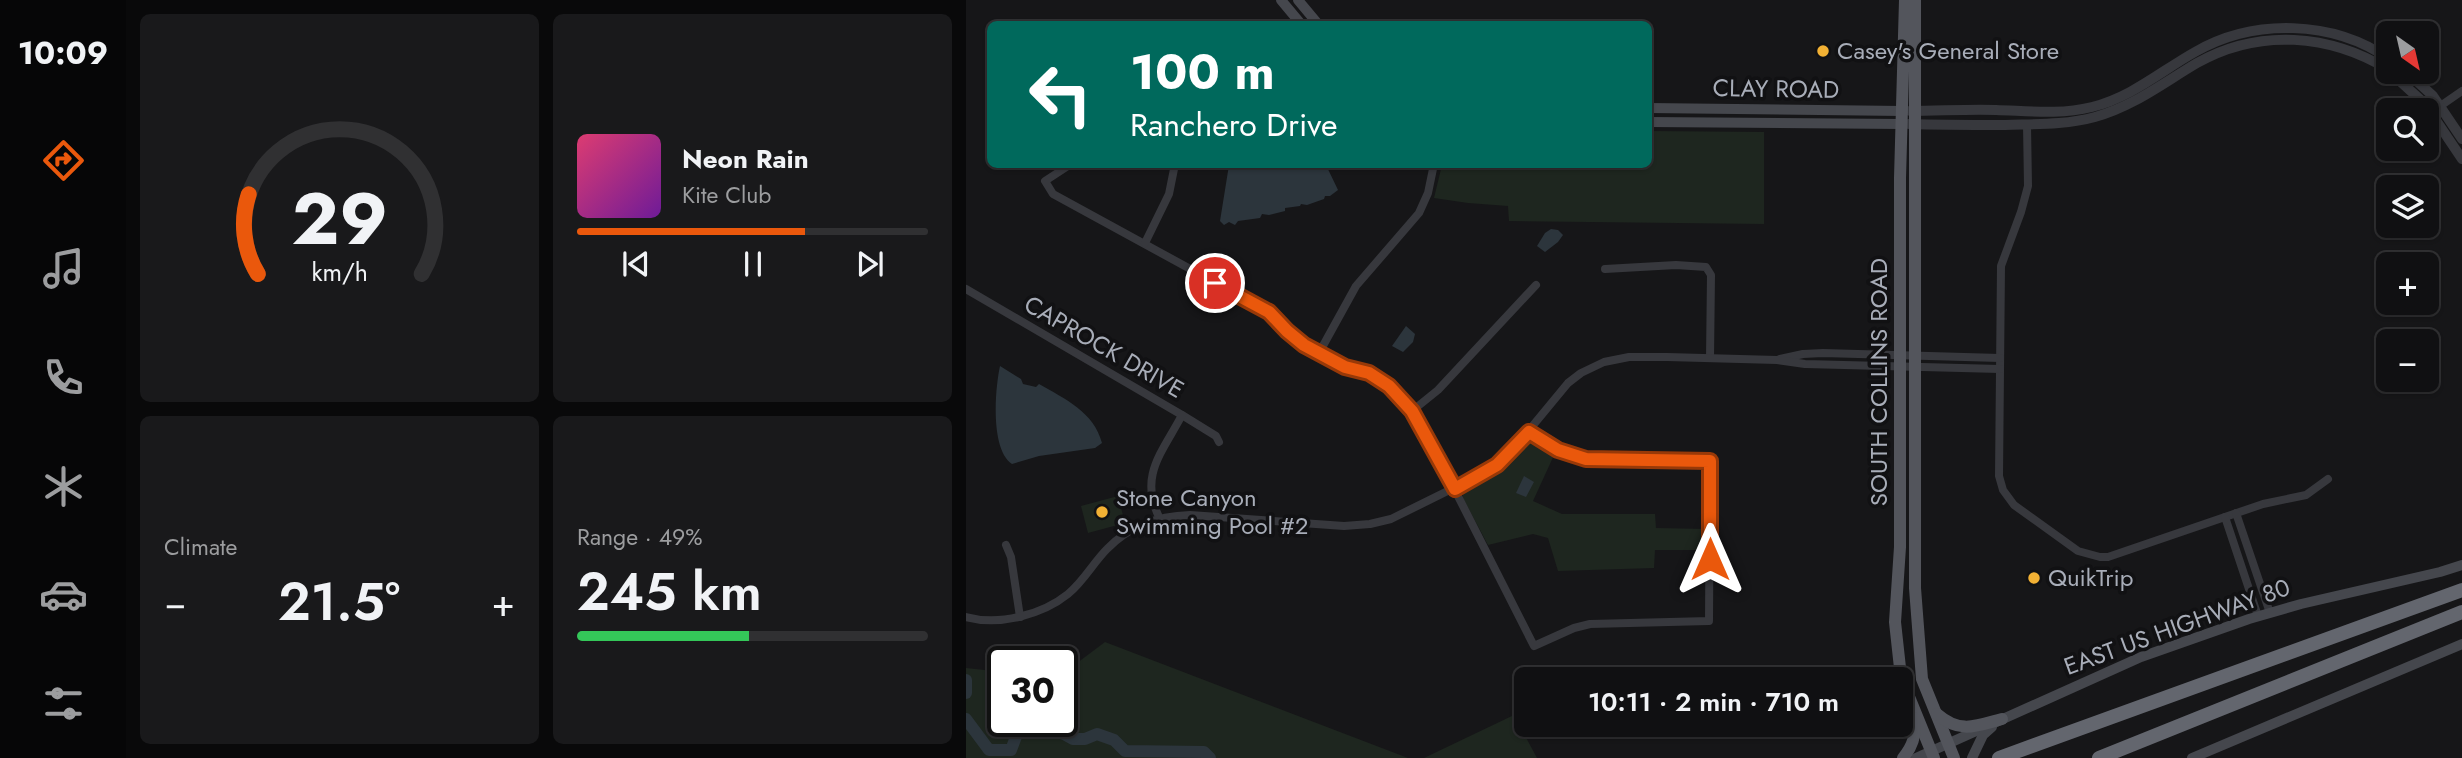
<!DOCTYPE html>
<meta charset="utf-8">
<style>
body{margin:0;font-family:Jost,sans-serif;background:#19191b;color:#f1f3f6;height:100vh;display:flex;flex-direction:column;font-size:26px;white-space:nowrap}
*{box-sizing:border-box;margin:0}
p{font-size:23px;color:#9c9d9f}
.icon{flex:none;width:38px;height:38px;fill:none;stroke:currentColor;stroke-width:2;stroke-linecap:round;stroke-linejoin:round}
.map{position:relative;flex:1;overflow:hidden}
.sheet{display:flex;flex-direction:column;gap:14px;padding:14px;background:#09090a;width:840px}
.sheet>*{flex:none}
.hud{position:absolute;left:21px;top:21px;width:665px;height:147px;border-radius:10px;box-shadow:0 2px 5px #0004,0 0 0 2px #303032;background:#00695c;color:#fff;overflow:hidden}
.needle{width:46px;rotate:146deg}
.buttons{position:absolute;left:1410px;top:21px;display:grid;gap:14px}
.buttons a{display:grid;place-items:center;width:63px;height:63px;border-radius:10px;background:#101012;box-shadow:0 2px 5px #0004,0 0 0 2px #303032;font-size:35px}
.speed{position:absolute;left:21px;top:646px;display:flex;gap:14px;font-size:35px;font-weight:700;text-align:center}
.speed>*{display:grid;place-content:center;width:91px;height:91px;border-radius:50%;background:#101012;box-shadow:0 2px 5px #0004,0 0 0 2px #303032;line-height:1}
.speed .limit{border:4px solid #111;border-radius:10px;background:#fff;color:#111}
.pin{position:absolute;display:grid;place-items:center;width:60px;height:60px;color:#fff;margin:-30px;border:4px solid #fff;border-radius:50%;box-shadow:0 2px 7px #0007}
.me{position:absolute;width:77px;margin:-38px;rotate:0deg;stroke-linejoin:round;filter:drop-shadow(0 0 5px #0008)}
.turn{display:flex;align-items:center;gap:24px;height:147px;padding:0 28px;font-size:32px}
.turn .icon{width:91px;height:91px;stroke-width:2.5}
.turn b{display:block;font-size:49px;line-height:60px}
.big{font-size:52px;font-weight:600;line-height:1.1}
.sheet .widget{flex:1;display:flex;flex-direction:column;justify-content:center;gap:10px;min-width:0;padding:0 24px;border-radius:10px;background:#19191b}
.sheet .dial{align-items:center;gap:0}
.dial svg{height:182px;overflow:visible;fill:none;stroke:#303032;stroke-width:7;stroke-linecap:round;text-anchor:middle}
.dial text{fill:#f1f3f6;stroke:none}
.song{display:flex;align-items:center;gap:21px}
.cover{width:84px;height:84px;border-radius:10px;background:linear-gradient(135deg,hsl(340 70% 55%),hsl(280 70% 35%))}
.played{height:7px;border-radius:4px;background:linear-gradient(90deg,#ea580c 65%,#303032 65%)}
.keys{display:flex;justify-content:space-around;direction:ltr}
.heat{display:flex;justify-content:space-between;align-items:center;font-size:38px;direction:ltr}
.charge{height:10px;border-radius:5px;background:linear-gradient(90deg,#34c759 49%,#303032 0)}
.sheet .tiles{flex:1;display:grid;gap:14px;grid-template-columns:repeat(2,1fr)}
.trip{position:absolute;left:548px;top:667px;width:399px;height:70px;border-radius:10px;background:#101012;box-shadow:0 2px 5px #0004,0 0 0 2px #303032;font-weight:600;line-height:70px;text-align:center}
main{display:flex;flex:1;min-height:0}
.tab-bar{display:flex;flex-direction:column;width:126px;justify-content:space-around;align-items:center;background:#060607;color:#9c9d9f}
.tab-bar .icon{width:49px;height:49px}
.tab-bar .on{color:#ea580c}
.tab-bar b{font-size:32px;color:#f1f3f6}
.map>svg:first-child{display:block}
.green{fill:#1e261f}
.water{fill:#2c353c}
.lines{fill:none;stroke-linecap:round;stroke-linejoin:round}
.river{stroke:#2c353c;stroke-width:12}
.minor{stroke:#37383d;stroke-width:8}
.tertiary{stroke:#37383d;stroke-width:10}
.secondary{stroke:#45474d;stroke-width:10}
.primary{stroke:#53555c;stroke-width:12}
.motorway{stroke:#63666e;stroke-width:14}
.route-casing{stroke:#983908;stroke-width:18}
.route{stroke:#ea580c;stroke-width:12}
.poi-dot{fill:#f2b134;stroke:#111113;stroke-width:2.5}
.labels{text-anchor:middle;stroke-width:7;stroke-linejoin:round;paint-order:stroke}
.poi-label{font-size:24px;fill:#a8adb8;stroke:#111113;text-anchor:start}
.street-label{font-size:24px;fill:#a8adb8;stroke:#111113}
</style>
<main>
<nav class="tab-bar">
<b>10:09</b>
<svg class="icon on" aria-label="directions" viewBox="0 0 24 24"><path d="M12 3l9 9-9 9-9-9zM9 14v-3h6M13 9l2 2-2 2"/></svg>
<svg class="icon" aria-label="music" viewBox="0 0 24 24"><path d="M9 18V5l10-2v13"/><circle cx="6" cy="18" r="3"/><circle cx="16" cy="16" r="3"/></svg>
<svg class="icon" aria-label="phone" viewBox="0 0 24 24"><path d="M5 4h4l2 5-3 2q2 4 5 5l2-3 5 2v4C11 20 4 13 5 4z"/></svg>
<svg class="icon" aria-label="climate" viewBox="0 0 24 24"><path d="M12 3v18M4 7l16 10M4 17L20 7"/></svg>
<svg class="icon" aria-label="car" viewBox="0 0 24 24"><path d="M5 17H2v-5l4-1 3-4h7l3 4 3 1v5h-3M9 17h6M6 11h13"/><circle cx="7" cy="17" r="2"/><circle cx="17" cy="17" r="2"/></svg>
<svg class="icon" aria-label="filters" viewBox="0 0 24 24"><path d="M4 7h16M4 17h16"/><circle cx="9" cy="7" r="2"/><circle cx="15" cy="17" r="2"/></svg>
</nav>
<section class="sheet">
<div class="tiles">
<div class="widget dial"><svg viewBox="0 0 100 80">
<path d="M14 69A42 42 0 1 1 86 69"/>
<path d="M14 69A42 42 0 0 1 10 34" stroke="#ea580c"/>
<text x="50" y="56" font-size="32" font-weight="700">29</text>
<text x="50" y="72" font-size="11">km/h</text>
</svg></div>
<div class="widget">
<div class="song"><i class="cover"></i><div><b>Neon Rain</b><p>Kite Club</p></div></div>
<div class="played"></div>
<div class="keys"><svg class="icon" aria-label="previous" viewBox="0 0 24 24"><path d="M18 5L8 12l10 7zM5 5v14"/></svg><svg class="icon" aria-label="pause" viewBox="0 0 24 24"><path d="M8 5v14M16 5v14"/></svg><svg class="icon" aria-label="next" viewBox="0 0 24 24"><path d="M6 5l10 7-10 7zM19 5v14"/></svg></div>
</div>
<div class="widget"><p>Climate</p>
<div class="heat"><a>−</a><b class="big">21.5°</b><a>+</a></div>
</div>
<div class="widget"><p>Range · 49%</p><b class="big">245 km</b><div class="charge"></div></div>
</div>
</section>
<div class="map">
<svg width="1496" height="758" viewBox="0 0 1496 758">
<rect width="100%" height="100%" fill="#161618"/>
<g class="green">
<polygon points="683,131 798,132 798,224 543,221 542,206 502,203 468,198 476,165 682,164"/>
<polygon points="566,440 589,453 567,501 596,514 689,514 690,528 740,529 740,550 689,550 688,568 592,571 582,538 567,534 522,545 497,498 497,493 533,470 562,441"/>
<polygon points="152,496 159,523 122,533 115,506"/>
<polygon points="139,642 442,758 0,758 0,668 37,672 37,721 96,721 96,668 107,666"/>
<polygon points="548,715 571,758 458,758"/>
</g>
<g class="water">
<polygon points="263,165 360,165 372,190 364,196 359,196 358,199 341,205 335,204 334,206 319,208 319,211 303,215 296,214 294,218 272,221 269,225 263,222 258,225 254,221"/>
<polygon points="585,229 592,230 597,235 592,242 579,252 571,246 579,233"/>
<polygon points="440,326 449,334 447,342 437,352 426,346"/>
<path d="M34,366L55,379L57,384L70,387L73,384C99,399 128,412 136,443L129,448L73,456L46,464C24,449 29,389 34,366Z"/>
<polygon points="558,476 568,482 560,497 550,493"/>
</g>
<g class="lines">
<g class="river">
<polyline points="0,680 0,693"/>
<polyline points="0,719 23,750 45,750 51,734 70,726 98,734 107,739 119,739 131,734 148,740 159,751 238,752 244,758"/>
</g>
<g class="minor">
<polyline points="1470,109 1496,91"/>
<polyline points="1061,125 1062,186 1055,212 1035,266 1033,476 1037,490 1048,505 1112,551 1134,557 1142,557 1297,504 1340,495 1362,479"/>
<path d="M105,164L79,181L87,194L303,312C324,335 351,357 381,368C397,374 411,376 424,388C441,402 452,421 463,439L568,646L608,628L624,624L743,621L744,461L620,459L592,450L563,432"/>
<polyline points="179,243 203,194 209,164"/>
<polyline points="639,269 710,265 740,267 745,275 744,358"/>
<polyline points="0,289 216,415 250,436 253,442"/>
<polyline points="353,353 390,286 453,213 462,193 468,164"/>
<polyline points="814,359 837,354 857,353 1034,358"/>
<polyline points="446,411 472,390 570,285"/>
<polyline points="1270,513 1304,613"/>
<polyline points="1259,517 1292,616"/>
<path d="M194,519C172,476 196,453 216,415"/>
<polyline points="40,545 45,557 54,617"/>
<path d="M0,617C33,626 76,615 102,594C118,581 127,563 141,549C163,526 193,516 224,515L378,526L404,524L425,519L520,472L550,446L602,383L615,373L638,362L663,357H701L811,360L839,364L1034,369"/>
</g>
<g class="tertiary">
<polyline points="1424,72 1459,104 1496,159"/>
<polyline points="1441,72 1467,96 1496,139"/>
<path d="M944,111C973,111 1002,109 1030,110C1063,111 1093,115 1126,107C1166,97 1195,71 1229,52C1288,18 1367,20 1423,59"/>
<path d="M943,124C975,125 1007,125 1039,125C1069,124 1100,125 1129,117C1168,106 1197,83 1231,63C1293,28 1364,34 1423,70"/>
</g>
<g class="secondary">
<polyline points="315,0 335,24"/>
<polyline points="332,0 352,24"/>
<polyline points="682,108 937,111"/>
<polyline points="682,122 936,124"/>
<polyline points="950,758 1175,657 1283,619 1335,604 1474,572 1496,565"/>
<polyline points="1006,758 1017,735 1026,727"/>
<polyline points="1226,758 1496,644"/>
</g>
<g class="primary">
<polyline points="939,0 934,178 934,547 929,622 935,677 968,758"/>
<polyline points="949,0 949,588 956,679 988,758"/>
<path d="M971,714C994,734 1010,726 1036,719"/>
<path d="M937,758C947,746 951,734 948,718"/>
</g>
<g class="motorway">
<polyline points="1033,758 1496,590"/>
<polyline points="1133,758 1496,612"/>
</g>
</g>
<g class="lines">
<g class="route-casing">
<polyline id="route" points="249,283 303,312 321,331 338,345 379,367 403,373 423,386 446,411 489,489 531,465 563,432 592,450 620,459 744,461 744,559"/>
</g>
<use href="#route" class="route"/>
</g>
<g class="poi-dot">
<circle cx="857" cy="51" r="7"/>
<circle cx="136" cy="512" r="7"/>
<circle cx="1068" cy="578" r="7"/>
</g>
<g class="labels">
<g class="poi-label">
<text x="871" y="59">Casey's General Store</text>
<text x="150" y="506">Stone Canyon<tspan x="150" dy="28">Swimming Pool #2</tspan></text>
<text x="1082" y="586">QuikTrip</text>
</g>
<g class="street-label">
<text transform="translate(810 89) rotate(1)" y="8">CLAY ROAD</text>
<text transform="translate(138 347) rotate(30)" y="8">CAPROCK DRIVE</text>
<text transform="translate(913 382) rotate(-90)" y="8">SOUTH COLLINS ROAD</text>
<text transform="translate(1211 627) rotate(-20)" y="8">EAST US HIGHWAY 80</text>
</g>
</g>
</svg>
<div class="buttons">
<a><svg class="needle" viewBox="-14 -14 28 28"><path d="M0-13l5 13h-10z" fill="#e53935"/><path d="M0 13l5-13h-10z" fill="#9c9d9f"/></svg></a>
<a><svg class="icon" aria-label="search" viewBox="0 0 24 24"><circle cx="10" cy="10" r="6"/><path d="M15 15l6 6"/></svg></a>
<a><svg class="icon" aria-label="layers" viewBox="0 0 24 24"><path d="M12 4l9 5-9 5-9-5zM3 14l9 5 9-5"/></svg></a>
<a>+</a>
<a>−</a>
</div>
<div class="speed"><div class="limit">30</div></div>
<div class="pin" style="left:249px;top:283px;background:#d93025"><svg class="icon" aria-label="arrive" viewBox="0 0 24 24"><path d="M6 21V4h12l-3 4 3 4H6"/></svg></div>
<svg class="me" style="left:744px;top:559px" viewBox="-20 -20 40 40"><path d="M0-17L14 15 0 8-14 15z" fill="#ea580c" stroke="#fff" stroke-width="4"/></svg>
<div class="trip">10:11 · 2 min · 710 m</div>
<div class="hud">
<div class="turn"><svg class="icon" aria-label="left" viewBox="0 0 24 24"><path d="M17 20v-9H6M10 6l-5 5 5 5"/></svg><div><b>100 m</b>Ranchero Drive</div></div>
</div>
</div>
</main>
